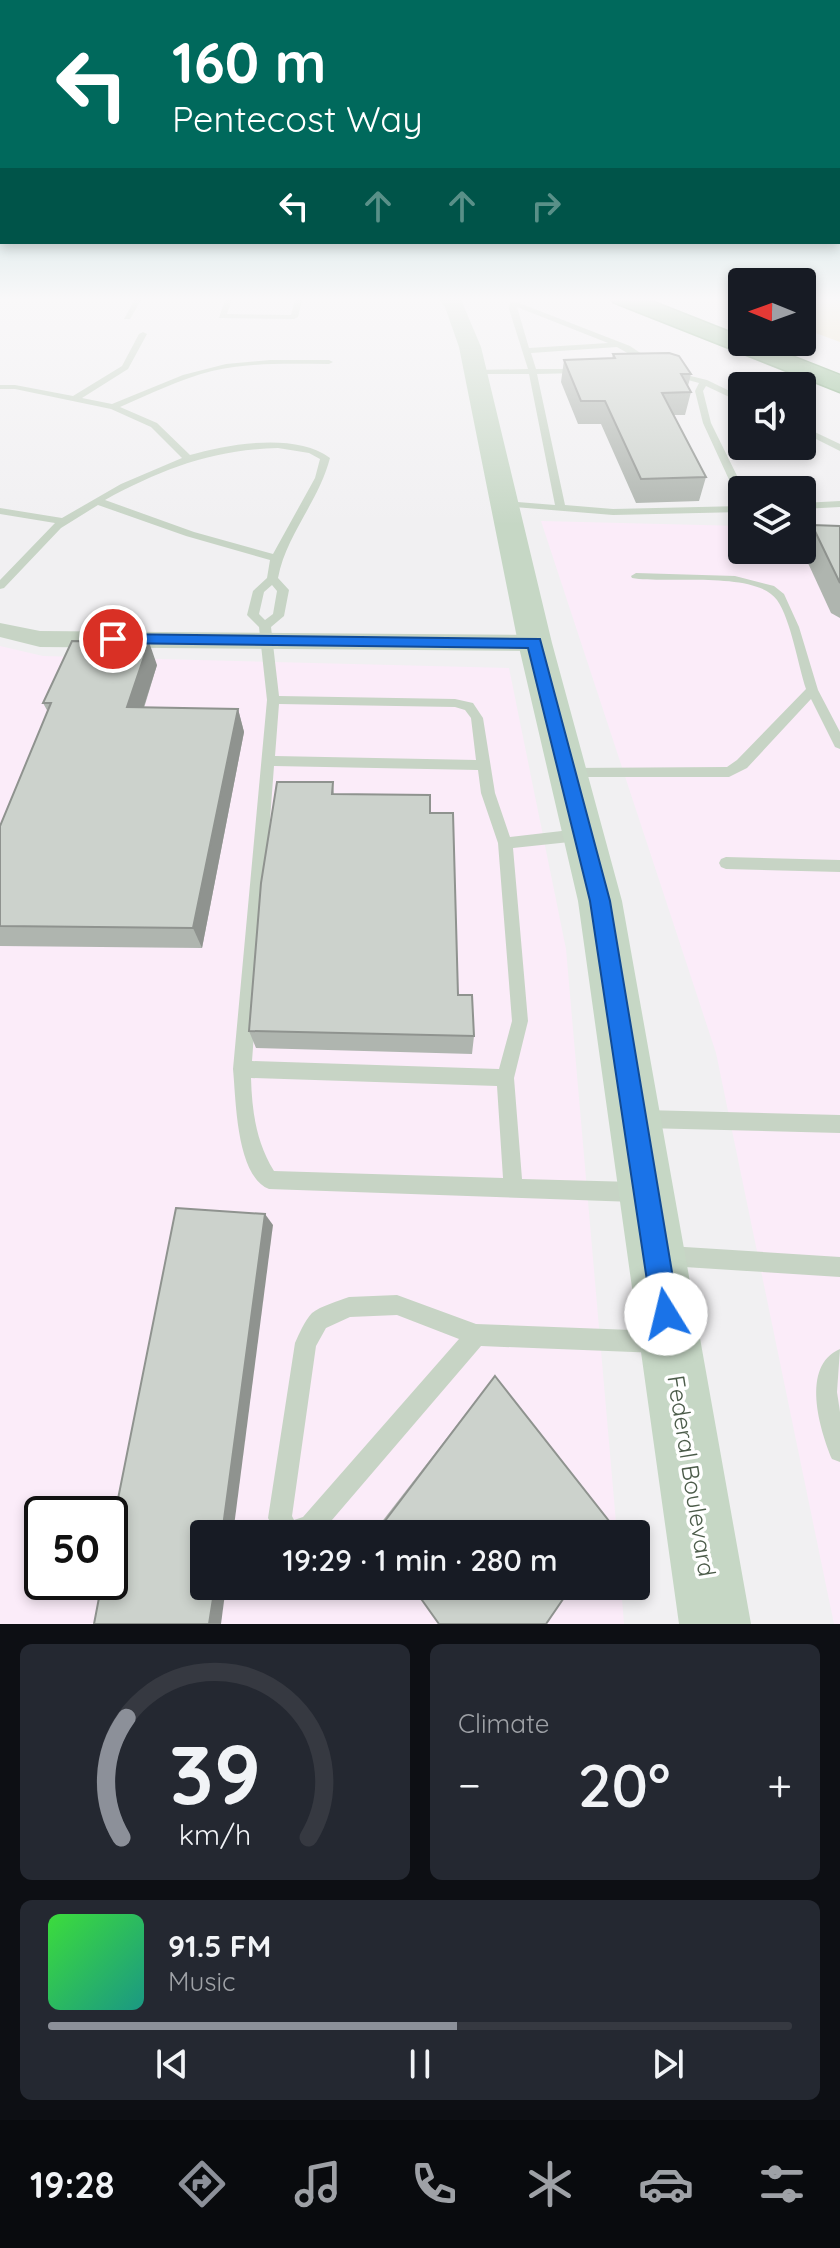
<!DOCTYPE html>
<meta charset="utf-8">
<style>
body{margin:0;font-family:Quicksand,sans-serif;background:#242831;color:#f1f3f6;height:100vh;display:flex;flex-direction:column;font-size:30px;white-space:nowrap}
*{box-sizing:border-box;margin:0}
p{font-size:26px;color:#9ea1a6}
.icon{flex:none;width:44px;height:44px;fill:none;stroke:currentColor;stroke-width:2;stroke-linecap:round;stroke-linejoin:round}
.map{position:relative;height:1624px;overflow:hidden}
.details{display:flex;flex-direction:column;gap:20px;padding:20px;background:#0d0f14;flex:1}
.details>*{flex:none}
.hud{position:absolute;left:0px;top:0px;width:840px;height:244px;box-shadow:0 4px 12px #0003;background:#00695c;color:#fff;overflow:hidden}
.needle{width:52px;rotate:271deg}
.controls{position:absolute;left:728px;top:268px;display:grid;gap:16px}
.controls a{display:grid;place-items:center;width:88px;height:88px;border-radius:8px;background:#171b24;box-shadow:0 4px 12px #0003;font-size:40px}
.speed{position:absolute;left:24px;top:1496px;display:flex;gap:16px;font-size:40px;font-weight:700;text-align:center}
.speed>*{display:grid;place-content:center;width:104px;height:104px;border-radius:50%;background:#171b24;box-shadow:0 4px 12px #0003;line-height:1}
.speed .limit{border:4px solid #111;border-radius:12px;background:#fff;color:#111}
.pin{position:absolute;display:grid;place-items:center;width:68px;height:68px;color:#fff;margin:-34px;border:4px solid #fff;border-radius:50%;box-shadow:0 2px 8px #0007}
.me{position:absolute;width:88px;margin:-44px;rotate:351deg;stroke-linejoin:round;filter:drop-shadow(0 0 6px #0008)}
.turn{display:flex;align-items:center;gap:28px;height:168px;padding:0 40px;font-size:36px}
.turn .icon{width:104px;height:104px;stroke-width:2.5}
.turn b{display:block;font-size:56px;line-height:68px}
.lanes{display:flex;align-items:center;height:76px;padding:0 40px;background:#0003;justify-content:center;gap:40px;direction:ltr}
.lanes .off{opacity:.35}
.big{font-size:60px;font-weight:600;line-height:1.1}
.details .widget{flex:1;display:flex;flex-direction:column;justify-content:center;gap:12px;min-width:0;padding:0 28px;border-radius:12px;background:#242831}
.details .dial{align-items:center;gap:0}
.dial svg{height:208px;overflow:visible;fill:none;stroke:#363941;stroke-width:7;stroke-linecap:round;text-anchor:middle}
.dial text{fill:#f1f3f6;stroke:none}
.song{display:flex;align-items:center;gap:24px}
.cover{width:96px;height:96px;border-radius:12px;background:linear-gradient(135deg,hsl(120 70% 55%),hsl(170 70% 35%))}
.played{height:8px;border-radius:4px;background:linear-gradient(90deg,#8c9099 55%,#363941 55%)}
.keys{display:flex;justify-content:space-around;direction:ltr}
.heat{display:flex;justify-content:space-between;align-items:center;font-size:44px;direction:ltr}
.details .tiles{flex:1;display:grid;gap:20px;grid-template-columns:1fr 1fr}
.widget:last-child{grid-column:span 2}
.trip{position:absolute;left:190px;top:1520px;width:460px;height:80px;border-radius:8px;background:#171b24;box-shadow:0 4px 12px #0003;font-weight:600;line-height:80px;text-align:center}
.menu{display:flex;height:128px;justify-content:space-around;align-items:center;background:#090b0e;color:#9ea1a6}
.menu .icon{width:56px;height:56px}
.menu .current{color:#8c9099}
.menu b{font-size:36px;color:#f1f3f6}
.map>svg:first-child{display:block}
.commercial{fill:#fbecf9;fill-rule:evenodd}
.green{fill:#ece4c3}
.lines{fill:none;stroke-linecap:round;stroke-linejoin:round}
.stream{stroke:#b2e494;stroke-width:5}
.highway-casing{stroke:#7aa678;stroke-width:3}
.lane{fill:#c7d4c5;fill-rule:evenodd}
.street{fill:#c7d4c5;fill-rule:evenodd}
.secondary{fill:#c6d7c5;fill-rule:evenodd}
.highway{fill:#8fba8d;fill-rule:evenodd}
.wall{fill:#afb5af}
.shaded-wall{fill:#8f938f}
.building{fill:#ccd2cc;stroke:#8f938f;stroke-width:2}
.route{fill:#1a73e8;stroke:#114b97;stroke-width:2}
.labels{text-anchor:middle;stroke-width:7;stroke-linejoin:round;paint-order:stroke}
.street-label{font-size:24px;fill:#4c5c4a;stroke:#fff}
</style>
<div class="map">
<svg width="840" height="1624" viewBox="0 0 840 1624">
<rect width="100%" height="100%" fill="#f1f0f2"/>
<g class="commercial">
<polygon points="541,521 742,526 742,550 802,550 802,527 840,528 840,1624 834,1624 716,1053"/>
<path d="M0,646L43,656L509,668L566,949L617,1534H204V1586H621L624,1624H0ZM42,1514H110V1582H42Z"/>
</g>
<polygon class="green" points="802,297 840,297 840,342 802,328"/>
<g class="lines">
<polyline class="stream" points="832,297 840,299"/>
<g class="highway-casing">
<polygon id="highway" points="610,297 641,297 742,337 742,342 756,342 840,375 840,392 613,302"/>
</g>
<g class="lane">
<polygon points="136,297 143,297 130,319 124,319"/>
<polygon points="226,297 233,297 227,314 291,315 296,297 303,297 298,317 294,319 219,318"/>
<path d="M514,301L630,346L655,363L648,365L617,347L531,353L536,369H579L583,371L579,373L537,374L565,505L613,509L742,506V512L613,515L502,506L500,504L505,501L555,505L529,374H476L472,372L476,370L528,369L509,309L510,303ZM517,307L608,343L529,348Z"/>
<path d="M143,332L147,334L128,369L82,398L112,404L183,375L226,364L270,360H329L333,362L329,364C290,364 250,362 212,371C180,379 150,394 120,407L157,423L190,455C228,444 296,432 330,458C319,501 286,535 278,578L289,590L284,616L271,627L279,696L455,699L473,703L483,718L495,793L510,837L579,829L584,831L586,835L584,839L579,841L513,848L528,1021L514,1078L522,1179L634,1182L641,1185L644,1192L641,1199L634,1202L269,1189C236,1176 236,1099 233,1069L267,700L259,627L247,615L253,591L267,578L270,560L186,536L98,505L61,528L4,588L0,589V580L55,523L0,514V508L62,518L121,484L182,458L151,427L111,409L15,389H0V385H15L73,396L122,366L139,334ZM278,448L309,453L320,459L315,478L273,554L194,532L105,500C162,469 212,450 278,448ZM272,585L277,591L273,614L265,620L259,614L264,592ZM279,704L455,707L465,710L471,718L476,760L275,756ZM274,766L478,770L481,793L498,843L512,1021L499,1069L252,1061ZM251,1078L497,1086L503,1178L274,1171C256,1142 252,1111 251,1078Z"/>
<polygon points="670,371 707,380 742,397 742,403 706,386 703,391 711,423 744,490 742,500 737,497 703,423 695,391 699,383 670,375"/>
<polygon points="802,426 840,444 840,451 802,432"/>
<polygon points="840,501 840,507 802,509 802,503"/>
<path d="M636,573L735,576L774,586L784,594L799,627L818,690L840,732V749L835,747L811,699L747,768L729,777H563L561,773L568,768L727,767L737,760L806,689C798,665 791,620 777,600C756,570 666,584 632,578L631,576Z"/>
<polygon points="726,857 840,860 840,872 726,869 721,867 719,863 721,859"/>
<polygon points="644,1110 840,1115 840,1133 644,1128 638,1125 635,1119 638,1113"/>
<polygon points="669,1246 840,1257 840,1277 669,1266 662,1263 659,1256 662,1249"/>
<path d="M397,1295L476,1324L658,1331L665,1335L669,1342L665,1349L658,1353L481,1346L320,1534H276L268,1518L295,1343C299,1334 305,1320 312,1313C321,1306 338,1301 349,1297ZM397,1315L459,1339L303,1517L294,1520L292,1516L316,1346L326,1328L350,1317Z"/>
<path d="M840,1349L837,1392L840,1412V1462L832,1459C820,1430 800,1366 840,1349Z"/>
</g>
<polygon class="street" points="0,623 40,631 535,635 543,638 547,643 543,648 535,651 40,647 0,637"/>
<polygon class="secondary" points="437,297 458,297 462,302 481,347 552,643 622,901 751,1624 679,1624 578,901 518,643 459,347 445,307"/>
<use href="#highway" class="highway"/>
</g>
<g class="wall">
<polygon points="613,354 691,374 688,386 691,392 685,415 673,415 706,477 699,501 636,503 601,424 578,424 561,382 564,360 612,358"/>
<polygon points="812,525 840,526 840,618 831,613 802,550"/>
<polygon points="157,665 144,708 238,709 244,732 202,948 0,946 0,826 48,712 43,703"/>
<polygon points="333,782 334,794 430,813 458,995 474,1036 472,1054 256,1048 249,1031"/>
<polygon points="495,1376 374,1534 377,1528"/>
</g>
<g class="shaded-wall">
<polygon points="149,642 157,665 136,731 127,707"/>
<polygon points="238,709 244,732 202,948 193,928"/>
<polygon points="265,1214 273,1225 233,1534 222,1534"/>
<polygon points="215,1586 226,1586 221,1624 209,1624"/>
</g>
<g class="building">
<polygon points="669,353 679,356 691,374 681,374 691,392 662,393 706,477 641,479 605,401 581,401 564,360 615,358 613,354"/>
<polygon points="812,525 840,526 840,583"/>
<polygon points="72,641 149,642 127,707 238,709 193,928 0,926 0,826 51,703 43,703"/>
<polygon points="277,782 333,782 332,794 430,795 430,813 453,813 458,995 472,995 474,1036 249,1031 261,883"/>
<polygon points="176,1208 265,1214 222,1534 204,1534 204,1586 215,1586 209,1624 94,1624 102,1582 110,1582 110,1539"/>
<polygon points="495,1376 613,1526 608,1534 375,1534"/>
<polygon points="412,1586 572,1586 546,1624 439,1624"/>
</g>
<linearGradient id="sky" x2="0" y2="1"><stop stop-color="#92c7c6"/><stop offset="0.57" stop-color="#f9f8f9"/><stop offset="1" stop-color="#f9f8f9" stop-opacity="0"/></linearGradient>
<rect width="840" height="525" fill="url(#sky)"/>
<polygon class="route" points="113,634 540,639 610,901 679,1314 675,1323 666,1327 656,1323 652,1314 590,901 528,648 108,643 108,636"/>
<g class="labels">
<g class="street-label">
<text transform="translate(691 1476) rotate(81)" y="8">Federal Boulevard</text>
</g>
</g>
</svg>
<div class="controls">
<a><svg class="needle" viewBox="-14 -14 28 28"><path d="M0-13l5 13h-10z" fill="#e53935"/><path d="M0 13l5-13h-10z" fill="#9ea1a6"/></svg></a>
<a><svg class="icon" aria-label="sound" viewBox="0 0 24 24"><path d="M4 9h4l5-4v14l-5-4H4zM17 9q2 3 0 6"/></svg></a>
<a><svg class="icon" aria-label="layers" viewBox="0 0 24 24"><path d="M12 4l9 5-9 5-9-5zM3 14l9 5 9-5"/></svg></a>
</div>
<div class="speed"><div class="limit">50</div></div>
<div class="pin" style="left:113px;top:639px;background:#d93025"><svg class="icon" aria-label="arrive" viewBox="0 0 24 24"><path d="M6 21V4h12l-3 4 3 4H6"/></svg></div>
<svg class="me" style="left:666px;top:1314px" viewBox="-20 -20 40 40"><circle r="19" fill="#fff"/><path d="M0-13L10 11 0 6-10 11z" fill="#1a73e8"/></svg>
<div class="trip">19:29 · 1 min · 280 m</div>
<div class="hud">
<div class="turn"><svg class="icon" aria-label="left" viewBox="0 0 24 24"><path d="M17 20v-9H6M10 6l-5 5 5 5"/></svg><div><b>160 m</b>Pentecost Way</div></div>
<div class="lanes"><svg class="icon" aria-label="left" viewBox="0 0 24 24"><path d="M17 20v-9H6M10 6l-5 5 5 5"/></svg><svg class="icon off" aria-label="ahead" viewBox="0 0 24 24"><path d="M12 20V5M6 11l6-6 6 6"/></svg><svg class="icon off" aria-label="ahead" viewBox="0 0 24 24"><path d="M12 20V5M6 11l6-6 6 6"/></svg><svg class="icon off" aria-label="right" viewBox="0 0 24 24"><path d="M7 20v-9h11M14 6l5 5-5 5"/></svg></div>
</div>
</div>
<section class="details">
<div class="tiles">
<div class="widget dial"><svg viewBox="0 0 100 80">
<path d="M14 69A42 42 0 1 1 86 69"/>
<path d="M14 69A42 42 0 0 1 16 23" stroke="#8c9099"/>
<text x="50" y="56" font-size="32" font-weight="700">39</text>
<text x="50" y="72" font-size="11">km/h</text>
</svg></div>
<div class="widget"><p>Climate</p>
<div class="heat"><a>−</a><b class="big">20°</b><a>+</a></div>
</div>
<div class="widget">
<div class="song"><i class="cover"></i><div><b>91.5 FM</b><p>Music</p></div></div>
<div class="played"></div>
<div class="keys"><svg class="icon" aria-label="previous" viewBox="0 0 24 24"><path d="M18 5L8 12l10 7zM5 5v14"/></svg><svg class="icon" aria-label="pause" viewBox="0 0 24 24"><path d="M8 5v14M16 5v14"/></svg><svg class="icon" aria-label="next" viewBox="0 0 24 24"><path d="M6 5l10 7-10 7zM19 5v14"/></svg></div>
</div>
</div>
</section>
<nav class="menu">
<b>19:28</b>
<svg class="icon current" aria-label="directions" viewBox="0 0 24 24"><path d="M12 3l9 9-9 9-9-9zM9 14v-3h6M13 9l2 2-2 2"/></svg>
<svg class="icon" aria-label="music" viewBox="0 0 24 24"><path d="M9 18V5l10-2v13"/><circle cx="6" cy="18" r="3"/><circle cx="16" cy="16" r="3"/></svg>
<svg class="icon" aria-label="phone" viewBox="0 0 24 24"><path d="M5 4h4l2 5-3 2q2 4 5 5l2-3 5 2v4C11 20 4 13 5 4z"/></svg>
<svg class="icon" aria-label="climate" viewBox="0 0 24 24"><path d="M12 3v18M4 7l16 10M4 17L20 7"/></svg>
<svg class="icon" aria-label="car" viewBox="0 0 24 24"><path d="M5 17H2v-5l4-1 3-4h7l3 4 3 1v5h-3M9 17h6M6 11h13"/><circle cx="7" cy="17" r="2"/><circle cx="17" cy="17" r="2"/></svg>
<svg class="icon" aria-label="filters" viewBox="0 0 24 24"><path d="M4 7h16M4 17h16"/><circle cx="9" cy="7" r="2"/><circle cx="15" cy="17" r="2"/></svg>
</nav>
